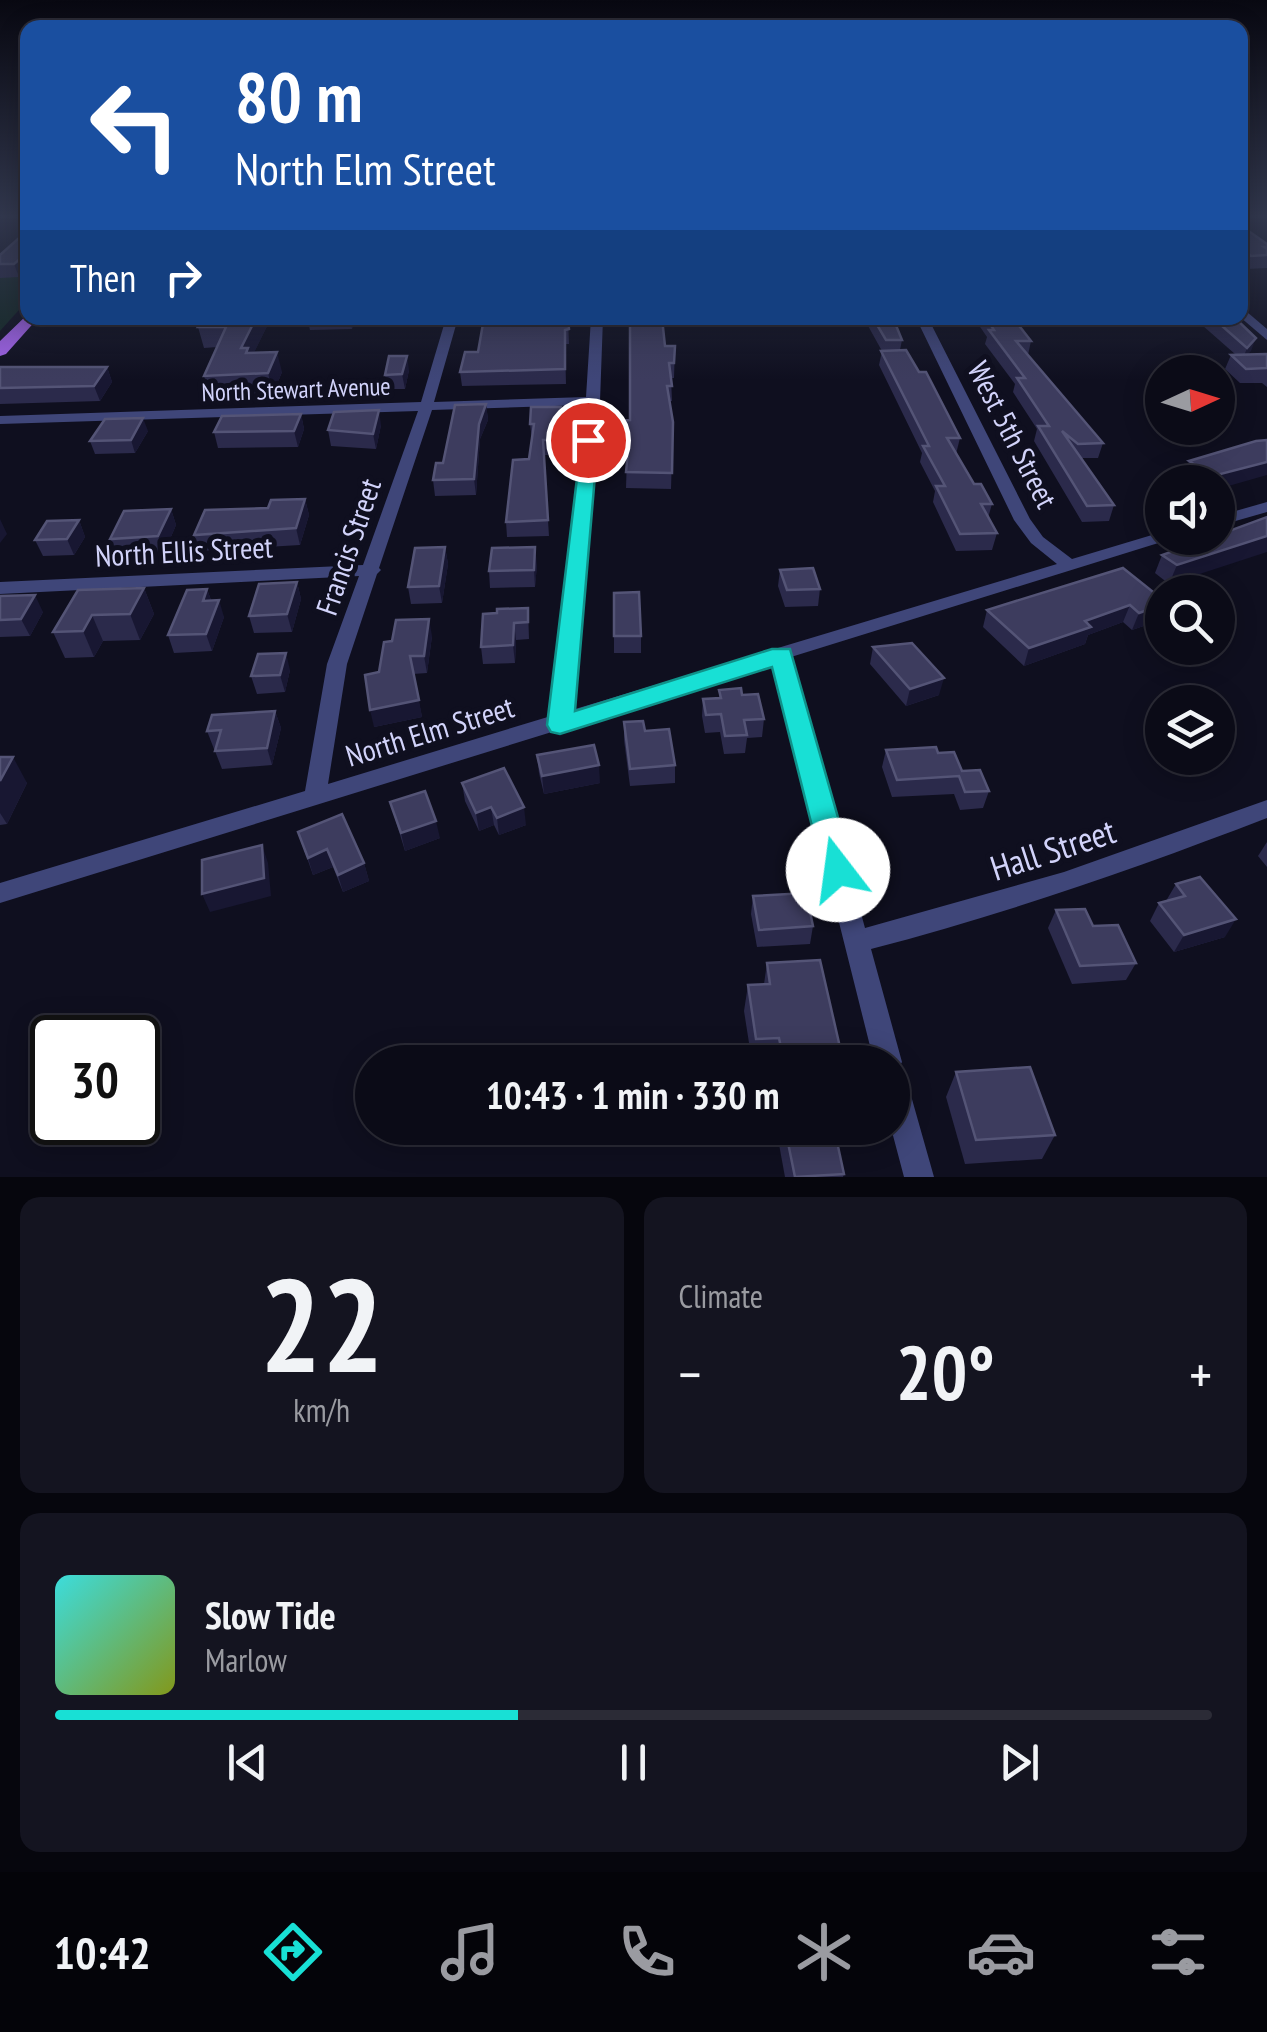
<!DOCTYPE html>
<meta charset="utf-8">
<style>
body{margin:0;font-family:"PT Sans Narrow",sans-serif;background:#141420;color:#f1f3f6;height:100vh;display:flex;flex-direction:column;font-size:38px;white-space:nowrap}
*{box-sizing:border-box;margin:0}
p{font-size:32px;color:#9a9ba1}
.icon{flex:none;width:55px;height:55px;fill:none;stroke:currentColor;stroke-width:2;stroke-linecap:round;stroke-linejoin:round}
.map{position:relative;height:1177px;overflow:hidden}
.sheet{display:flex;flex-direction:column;gap:20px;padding:20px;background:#06060d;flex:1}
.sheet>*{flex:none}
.hud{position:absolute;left:20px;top:20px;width:1228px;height:305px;border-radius:20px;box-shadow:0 5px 25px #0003,0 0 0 2px #2b2b36;background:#1a4fa0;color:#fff;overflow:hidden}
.needle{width:65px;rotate:86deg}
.controls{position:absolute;left:1145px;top:355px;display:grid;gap:20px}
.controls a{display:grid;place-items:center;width:90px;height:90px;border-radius:50%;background:#0b0b17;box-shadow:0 5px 25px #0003,0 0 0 2px #2b2b36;font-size:50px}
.speed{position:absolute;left:30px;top:1015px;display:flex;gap:20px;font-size:50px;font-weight:700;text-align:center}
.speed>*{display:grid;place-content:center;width:130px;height:130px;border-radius:50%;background:#0b0b17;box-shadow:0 5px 25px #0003,0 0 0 2px #2b2b36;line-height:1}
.speed .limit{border:5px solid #111;border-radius:15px;background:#fff;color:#111}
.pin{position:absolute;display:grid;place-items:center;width:85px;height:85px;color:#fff;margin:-42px;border:5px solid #fff;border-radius:50%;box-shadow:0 2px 10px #0007}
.me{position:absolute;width:110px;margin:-55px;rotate:345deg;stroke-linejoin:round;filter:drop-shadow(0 0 8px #0008)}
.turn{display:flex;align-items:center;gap:35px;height:210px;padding:0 50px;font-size:45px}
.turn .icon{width:130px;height:130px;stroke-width:2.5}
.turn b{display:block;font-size:70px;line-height:85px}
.then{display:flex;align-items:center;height:95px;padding:0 50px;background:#0003;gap:20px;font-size:38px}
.big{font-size:75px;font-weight:800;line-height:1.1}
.sheet .tile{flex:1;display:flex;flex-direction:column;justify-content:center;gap:15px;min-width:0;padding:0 35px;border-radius:20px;background:#141420}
.sheet .dial{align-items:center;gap:0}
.dial b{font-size:130px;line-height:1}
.song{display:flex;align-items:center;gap:30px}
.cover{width:120px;height:120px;border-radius:15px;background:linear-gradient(135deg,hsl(180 70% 55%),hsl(70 70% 35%))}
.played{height:10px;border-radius:5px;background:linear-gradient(90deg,#18e0d5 40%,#2b2b36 40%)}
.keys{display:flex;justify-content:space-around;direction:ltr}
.heat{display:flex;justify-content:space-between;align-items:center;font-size:55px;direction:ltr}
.sheet .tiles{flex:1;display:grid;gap:20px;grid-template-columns:1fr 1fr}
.tile:last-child{grid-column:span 2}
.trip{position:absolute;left:355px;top:1045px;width:555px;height:100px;border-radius:50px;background:#0b0b17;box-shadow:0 5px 25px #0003,0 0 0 2px #2b2b36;font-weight:800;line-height:100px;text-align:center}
.dock{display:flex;height:160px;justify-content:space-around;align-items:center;background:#040409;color:#9a9ba1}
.dock .icon{width:70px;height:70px}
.dock .current{color:#18e0d5}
.dock b{font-size:45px;color:#f1f3f6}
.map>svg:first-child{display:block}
.green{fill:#132824}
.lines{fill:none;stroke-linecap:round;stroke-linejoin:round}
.minor{fill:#3f4679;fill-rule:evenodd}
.major{fill:#a564ee;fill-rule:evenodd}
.wall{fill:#2b2a4b}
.shaded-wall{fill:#181732}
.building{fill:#3d3c5e;stroke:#545476;stroke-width:2.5}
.route{fill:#18e0d5;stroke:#10928a;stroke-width:2.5}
.labels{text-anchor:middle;stroke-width:10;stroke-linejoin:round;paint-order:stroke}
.far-street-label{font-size:25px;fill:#d2d3fa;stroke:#0f0f1f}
.street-label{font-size:30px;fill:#d2d3fa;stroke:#0f0f1f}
.near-street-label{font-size:35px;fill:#d2d3fa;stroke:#0f0f1f}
</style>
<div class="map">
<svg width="1267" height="1177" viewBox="0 0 1267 1177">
<rect width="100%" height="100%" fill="#0f0f1f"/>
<polygon class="green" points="0,267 28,267 27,301 0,331"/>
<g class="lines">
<g class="minor">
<polygon points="1240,306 1267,329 1267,340 1240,317"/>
<path d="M446,318H458L434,402L586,397L591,318H603L600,401L572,710L1057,564L1031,543L1014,520L916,318H928L1030,519L1043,537L1072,559L1162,532V538H1170L1168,540L791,657L865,928L1064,872L1267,800V818C1137,868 1006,914 871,949L902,1062L899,1067L906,1078L934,1177H904L891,1128L892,1062H874L774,663L569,726L567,730L555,731L0,903V883L305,791L327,664L359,576L0,594V582L363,565L418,411L0,424V416L421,402ZM586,405L551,716L328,784L347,664L377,574L381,570L379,568L432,410Z"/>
<polygon points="1267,502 1267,512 1218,526 1218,516"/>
</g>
<polygon class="major" points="28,314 28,318 38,318 6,354 0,356 0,341"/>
</g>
<g class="wall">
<polygon points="1240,225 1267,244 1267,268 1246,269 1240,264"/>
<polygon points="28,230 28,269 19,277 0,278 0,255"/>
<polygon points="204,318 271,318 254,352 282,372 273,394 210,397 204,376 217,347 204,348 198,327"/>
<polygon points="307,318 355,318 352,329 310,330"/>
<polygon points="868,318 893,318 902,340 900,350 960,438 956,454 974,484 992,504 988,518 997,533 992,550 956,551 933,502 935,491 920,462 922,453 879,365 882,351 867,324"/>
<polygon points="974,318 1013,318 1031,341 1028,355 1103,443 1098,458 1081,458 1114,505 1109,521 1082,522 1034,441 1037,429 1013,392 1015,384 985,344 987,337"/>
<polygon points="1194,318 1235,318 1256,338 1248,354 1267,354 1267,387 1262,383 1240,383 1225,369 1231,355 1235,354"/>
<polygon points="568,319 569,344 565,344 566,384 462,386 460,372"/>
<polygon points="665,346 675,346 674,378 671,378 672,401 669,401 673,422 671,489 626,488 627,456 617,457 616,421 630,420"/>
<polygon points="0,367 107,367 112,382 100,401 0,404"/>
<polygon points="409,370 405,389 387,389 385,375"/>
<polygon points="486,404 488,420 480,439 476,495 435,496 433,480 443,463"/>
<polygon points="561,407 562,421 558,455 544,455 549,536 507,537 506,522 529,459 532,439 530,424"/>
<polygon points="301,414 304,429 298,447 218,448 214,432"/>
<polygon points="381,425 376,449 331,446 328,430"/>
<polygon points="148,431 135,453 95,454 90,441"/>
<polygon points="1256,441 1218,482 1192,482 1183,477 1189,461"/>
<polygon points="305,499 309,515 300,545 199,551 194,535 268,508"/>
<polygon points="171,509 176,525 164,553 116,555 110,539"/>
<polygon points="1267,517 1169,584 1155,573 1162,555"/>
<polygon points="79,520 85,537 74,555 43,556 35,540"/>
<polygon points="445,547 448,564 442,603 411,604 408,587"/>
<polygon points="537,564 535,587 490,588 489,571"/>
<polygon points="780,570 820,589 818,606 785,607 778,586"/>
<polygon points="297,582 301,599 292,632 254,633 249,616"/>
<polygon points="144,588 154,614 140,640 103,641 94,657 65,658 53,632"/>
<polygon points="207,589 211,600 224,617 212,651 174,653 168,635"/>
<polygon points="614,593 641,636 641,653 614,653"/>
<polygon points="0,596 43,612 30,636 0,637"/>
<polygon points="1162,599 1162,616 1161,620 1132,630 1123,622 1088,635 1085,644 1024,666 983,627 987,610"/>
<polygon points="528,608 529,639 516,640 515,663 483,664 481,647"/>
<polygon points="432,636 427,673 413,674 422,717 374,727 379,672"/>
<polygon points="873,647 939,695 906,706 870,664"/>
<polygon points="290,670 285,692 257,694 251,676"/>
<polygon points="719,690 742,695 764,719 762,737 747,738 745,753 724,754 720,732 705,733 702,716 703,699 719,698"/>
<polygon points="275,711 281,728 272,765 222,769 215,751 216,749 214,749 207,731"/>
<polygon points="624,722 645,731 675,765 675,783 630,786 624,740"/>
<polygon points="886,750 938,753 989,791 983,808 960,810 954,794 892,797 882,767"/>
<polygon points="537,755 600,783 544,794 539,773"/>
<polygon points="0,757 27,783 7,824 0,825"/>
<polygon points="462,783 526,825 499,835 494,825 479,831 465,801"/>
<polygon points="390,802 440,838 405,851"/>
<polygon points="298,832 364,863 369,881 343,892 333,867 313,875"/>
<polygon points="1267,842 1267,867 1258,856"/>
<polygon points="1176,884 1225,937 1174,952 1150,921 1159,903 1166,901"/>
<polygon points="753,896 813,926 810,944 757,947 751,914"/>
<polygon points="1056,910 1093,926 1136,963 1126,980 1072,984 1048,928"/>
<polygon points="767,963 842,1056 840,1062 752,1062 744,1011 748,985 764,984"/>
<polygon points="956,1072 1055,1135 1042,1159 965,1164 946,1097"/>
<polygon points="776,1128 834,1128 844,1174 843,1177 785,1177"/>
</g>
<g class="shaded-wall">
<polygon points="28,252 28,269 19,277 14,264"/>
<polygon points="256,318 271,318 251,359 241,348"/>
<polygon points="350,318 355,318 352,329"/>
<polygon points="1256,338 1251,351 1242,361 1247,348"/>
<polygon points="277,352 282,372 273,394 268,373"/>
<polygon points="407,356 409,370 405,389 402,374"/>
<polygon points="107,367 112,382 100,401 94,386"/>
<polygon points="486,404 488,420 480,439 476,495 474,479 479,424"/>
<polygon points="561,407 562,421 558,455 557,440"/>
<polygon points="379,410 381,425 376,449 373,434"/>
<polygon points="301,414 304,429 298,447 294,431"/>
<polygon points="143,418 148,431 135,453 131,440"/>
<polygon points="1267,462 1267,475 1218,489 1218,482 1210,482 1213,476"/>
<polygon points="305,499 309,515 300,545 296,528"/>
<polygon points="171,509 176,525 164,553 158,536"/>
<polygon points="0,519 7,534 0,543"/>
<polygon points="79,520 85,537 74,555 67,539"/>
<polygon points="1267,536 1267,552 1169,584 1177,565"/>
<polygon points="445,547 448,564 442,603 439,586"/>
<polygon points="535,547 537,564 535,587 534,570"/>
<polygon points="297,582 301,599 292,632 287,614"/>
<polygon points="144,588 154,614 140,640 130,614"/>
<polygon points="207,589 213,606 203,601"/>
<polygon points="35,595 43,612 30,636 21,619"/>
<polygon points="219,600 224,617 212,651 206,634"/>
<polygon points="1130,605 1123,622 1088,635 1085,644 1024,666 1029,648 1085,621"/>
<polygon points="1162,605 1162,616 1161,620 1132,630 1139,613"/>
<polygon points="92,615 103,641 94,657 83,631"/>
<polygon points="429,619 432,636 427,673 424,656"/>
<polygon points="514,623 516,640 515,663 513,645"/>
<polygon points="286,653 290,670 285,692 280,675"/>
<polygon points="944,678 939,695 906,706 910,689"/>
<polygon points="419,700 422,717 374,727 370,710"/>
<polygon points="275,711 281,728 272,765 267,748"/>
<polygon points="13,757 27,783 7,824 0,813 0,781"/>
<polygon points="599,765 600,783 544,794 542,776"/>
<polygon points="491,807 494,825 479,831 476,813"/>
<polygon points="524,807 526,825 499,835 497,818"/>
<polygon points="436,821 440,838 405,851 401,833"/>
<polygon points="262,845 268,863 271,896 210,912 202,894"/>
<polygon points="327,849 333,867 313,875 308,858"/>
<polygon points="364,863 369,881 343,892 338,875"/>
<polygon points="1236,919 1225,937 1174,952 1184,935"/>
</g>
<g class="building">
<polygon points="1240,225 1267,244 1267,247 1264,247 1267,249 1267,255 1251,256 1240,247"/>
<polygon points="28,230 28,252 14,264 0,264 0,255"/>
<polygon points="204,318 256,318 241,348 248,348 246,353 277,352 268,373 204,376 226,327 198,327"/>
<polygon points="484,318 568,318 569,329 565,330 565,369 460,372 465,352 478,352"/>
<polygon points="630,318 662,318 665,346 675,346 674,363 669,363 672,386 667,386 673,422 672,473 626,472 629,441 616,441 616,421 630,420"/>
<polygon points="873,318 893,318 902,340 886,340"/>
<polygon points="986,318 1013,318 1031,341 1016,341 1103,443 1078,444 1062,431 1114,505 1087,506 1038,426 1049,426 1017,378 1025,378 989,330 994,330"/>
<polygon points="1213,318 1235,318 1256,338 1247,348"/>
<polygon points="906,350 919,372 926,372 960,438 947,438 974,484 981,484 992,504 981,504 997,533 960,534 936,486 945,486 923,446 929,446 881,351"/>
<polygon points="1267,354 1267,368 1246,369 1231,355"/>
<polygon points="389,356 407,356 402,374 385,375"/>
<polygon points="0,367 107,367 94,386 0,388"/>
<polygon points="486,404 479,424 474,479 433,480 436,463 443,463 455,405"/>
<polygon points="531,407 561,407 557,440 543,440 548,520 506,522 513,460 529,459 534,424 530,424"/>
<polygon points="379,410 373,434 328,430 334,412"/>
<polygon points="301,414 294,431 214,432 222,416"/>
<polygon points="143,418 131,440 90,441 105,419"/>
<polygon points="1267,440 1267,462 1213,476 1189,461 1256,441"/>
<polygon points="305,499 296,528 194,535 205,510 268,508 271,500"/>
<polygon points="171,509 158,536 110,539 124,511"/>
<polygon points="1267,517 1267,536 1177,565 1162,555 1210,538 1218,538 1218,535"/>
<polygon points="79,520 67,539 35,540 47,521"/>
<polygon points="445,547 439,586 408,587 415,548"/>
<polygon points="535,547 534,570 489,571 492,548"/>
<polygon points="813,568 820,589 787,590 780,570"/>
<polygon points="1123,568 1162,599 1162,605 1139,613 1130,605 1085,621 1091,627 1029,648 987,610"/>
<polygon points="297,582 287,614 249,616 259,584"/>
<polygon points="144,588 130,614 92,615 83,631 53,632 78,590"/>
<polygon points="207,589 203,601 219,600 206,634 168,635 187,590"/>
<polygon points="639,592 641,636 614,636 614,593"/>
<polygon points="35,595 21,619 0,620 0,596"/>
<polygon points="528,608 528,622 514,623 513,645 481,647 483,614 497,613 497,609"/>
<polygon points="429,619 424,656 410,656 419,700 370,710 365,675 379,672 384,642 392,641 396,620"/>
<polygon points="912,643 944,678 910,689 873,647"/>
<polygon points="286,653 280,675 251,676 258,654"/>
<polygon points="741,688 742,695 758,694 764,719 744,720 747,735 725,736 721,714 706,715 703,699 721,698 719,690"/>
<polygon points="275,711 267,748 215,751 221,730 207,731 212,715"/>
<polygon points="643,721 645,731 669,729 675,765 630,769 624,722"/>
<polygon points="594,745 599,765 542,776 537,755"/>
<polygon points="936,747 938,753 954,752 962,771 980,770 989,791 965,792 959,776 897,780 886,750"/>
<polygon points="0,757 13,757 0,781"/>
<polygon points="504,768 524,807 497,818 491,807 476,813 462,783"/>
<polygon points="425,791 436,821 401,833 390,802"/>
<polygon points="342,814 364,863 338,875 327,849 308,858 298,832"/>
<polygon points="262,845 264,878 202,894 202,860"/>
<polygon points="1200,877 1236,919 1184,935 1159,903 1185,896 1176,884"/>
<polygon points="806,893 813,926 759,930 753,896"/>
<polygon points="1085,909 1093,926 1118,925 1136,963 1080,966 1056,910"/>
<polygon points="820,960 842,1056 818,1058 819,1062 784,1062 779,1038 756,1039 748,985 770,984 767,963"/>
<polygon points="1030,1067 1055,1135 976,1140 956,1072"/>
<polygon points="785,1128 834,1128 844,1174 795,1177"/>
</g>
<linearGradient id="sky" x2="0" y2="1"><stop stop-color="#080811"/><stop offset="0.57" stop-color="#31374d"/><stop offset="1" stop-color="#31374d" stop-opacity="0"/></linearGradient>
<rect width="1267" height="380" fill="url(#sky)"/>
<polygon class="route" points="582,437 598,440 575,711 772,649 790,649 853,870 848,879 838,882 827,879 823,870 772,667 560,734 551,732 547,725"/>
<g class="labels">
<g class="far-street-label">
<text transform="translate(296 389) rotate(-2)" y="9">North Stewart Avenue</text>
</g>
<g class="street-label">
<text transform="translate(1012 435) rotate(63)" y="10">West 5th Street</text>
<text transform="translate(349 547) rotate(-71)" y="10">Francis Street</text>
<text transform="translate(184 552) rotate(-3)" y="10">North Ellis Street</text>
<text transform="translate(430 732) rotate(-17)" y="10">North Elm Street</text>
</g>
<g class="near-street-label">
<text transform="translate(1053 850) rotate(-18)" y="12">Hall Street</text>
</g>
</g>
</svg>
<div class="controls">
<a><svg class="needle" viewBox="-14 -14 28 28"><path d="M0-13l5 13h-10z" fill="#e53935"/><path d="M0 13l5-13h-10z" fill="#9a9ba1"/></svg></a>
<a><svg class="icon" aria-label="sound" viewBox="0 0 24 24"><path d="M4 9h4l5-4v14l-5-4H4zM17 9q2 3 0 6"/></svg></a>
<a><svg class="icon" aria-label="search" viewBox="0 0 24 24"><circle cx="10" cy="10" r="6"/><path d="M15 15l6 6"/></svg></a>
<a><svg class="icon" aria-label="layers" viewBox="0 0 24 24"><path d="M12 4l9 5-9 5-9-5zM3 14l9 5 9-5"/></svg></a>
</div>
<div class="speed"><div class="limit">30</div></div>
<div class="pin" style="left:588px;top:440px;background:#d93025"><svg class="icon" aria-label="arrive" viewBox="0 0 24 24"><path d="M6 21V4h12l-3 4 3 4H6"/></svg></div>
<svg class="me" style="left:838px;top:870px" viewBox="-20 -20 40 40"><circle r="19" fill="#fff"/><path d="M0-13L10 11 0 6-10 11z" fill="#18e0d5"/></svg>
<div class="trip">10:43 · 1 min · 330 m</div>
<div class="hud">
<div class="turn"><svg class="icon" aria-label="left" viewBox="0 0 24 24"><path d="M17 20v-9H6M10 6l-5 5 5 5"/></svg><div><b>80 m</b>North Elm Street</div></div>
<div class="then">Then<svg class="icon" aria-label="right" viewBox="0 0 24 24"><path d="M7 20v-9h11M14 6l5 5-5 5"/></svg></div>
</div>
</div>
<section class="sheet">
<div class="tiles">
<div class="tile dial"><b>22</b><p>km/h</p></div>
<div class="tile"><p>Climate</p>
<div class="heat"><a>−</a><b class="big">20°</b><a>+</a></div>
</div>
<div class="tile">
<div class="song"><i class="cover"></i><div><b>Slow Tide</b><p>Marlow</p></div></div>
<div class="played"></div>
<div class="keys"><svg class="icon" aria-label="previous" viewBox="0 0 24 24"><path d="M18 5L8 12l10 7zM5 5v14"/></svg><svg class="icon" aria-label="pause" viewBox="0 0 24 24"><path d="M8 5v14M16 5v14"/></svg><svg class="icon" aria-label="next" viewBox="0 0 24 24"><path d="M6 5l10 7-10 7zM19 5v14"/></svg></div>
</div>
</div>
</section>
<nav class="dock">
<b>10:42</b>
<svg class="icon current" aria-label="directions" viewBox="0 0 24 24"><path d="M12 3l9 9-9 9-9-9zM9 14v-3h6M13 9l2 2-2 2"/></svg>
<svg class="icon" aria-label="music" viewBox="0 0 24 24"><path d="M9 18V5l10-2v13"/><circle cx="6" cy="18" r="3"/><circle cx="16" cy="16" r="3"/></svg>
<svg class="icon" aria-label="phone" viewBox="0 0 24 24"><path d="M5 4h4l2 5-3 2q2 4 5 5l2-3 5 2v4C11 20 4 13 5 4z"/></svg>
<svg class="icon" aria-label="climate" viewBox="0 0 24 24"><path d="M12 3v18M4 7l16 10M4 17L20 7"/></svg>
<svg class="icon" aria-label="car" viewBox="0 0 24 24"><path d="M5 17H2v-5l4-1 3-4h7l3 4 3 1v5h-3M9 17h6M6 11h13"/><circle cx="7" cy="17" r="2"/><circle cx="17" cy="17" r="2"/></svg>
<svg class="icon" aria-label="filters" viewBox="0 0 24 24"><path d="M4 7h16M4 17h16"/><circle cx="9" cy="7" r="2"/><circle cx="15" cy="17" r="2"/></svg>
</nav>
